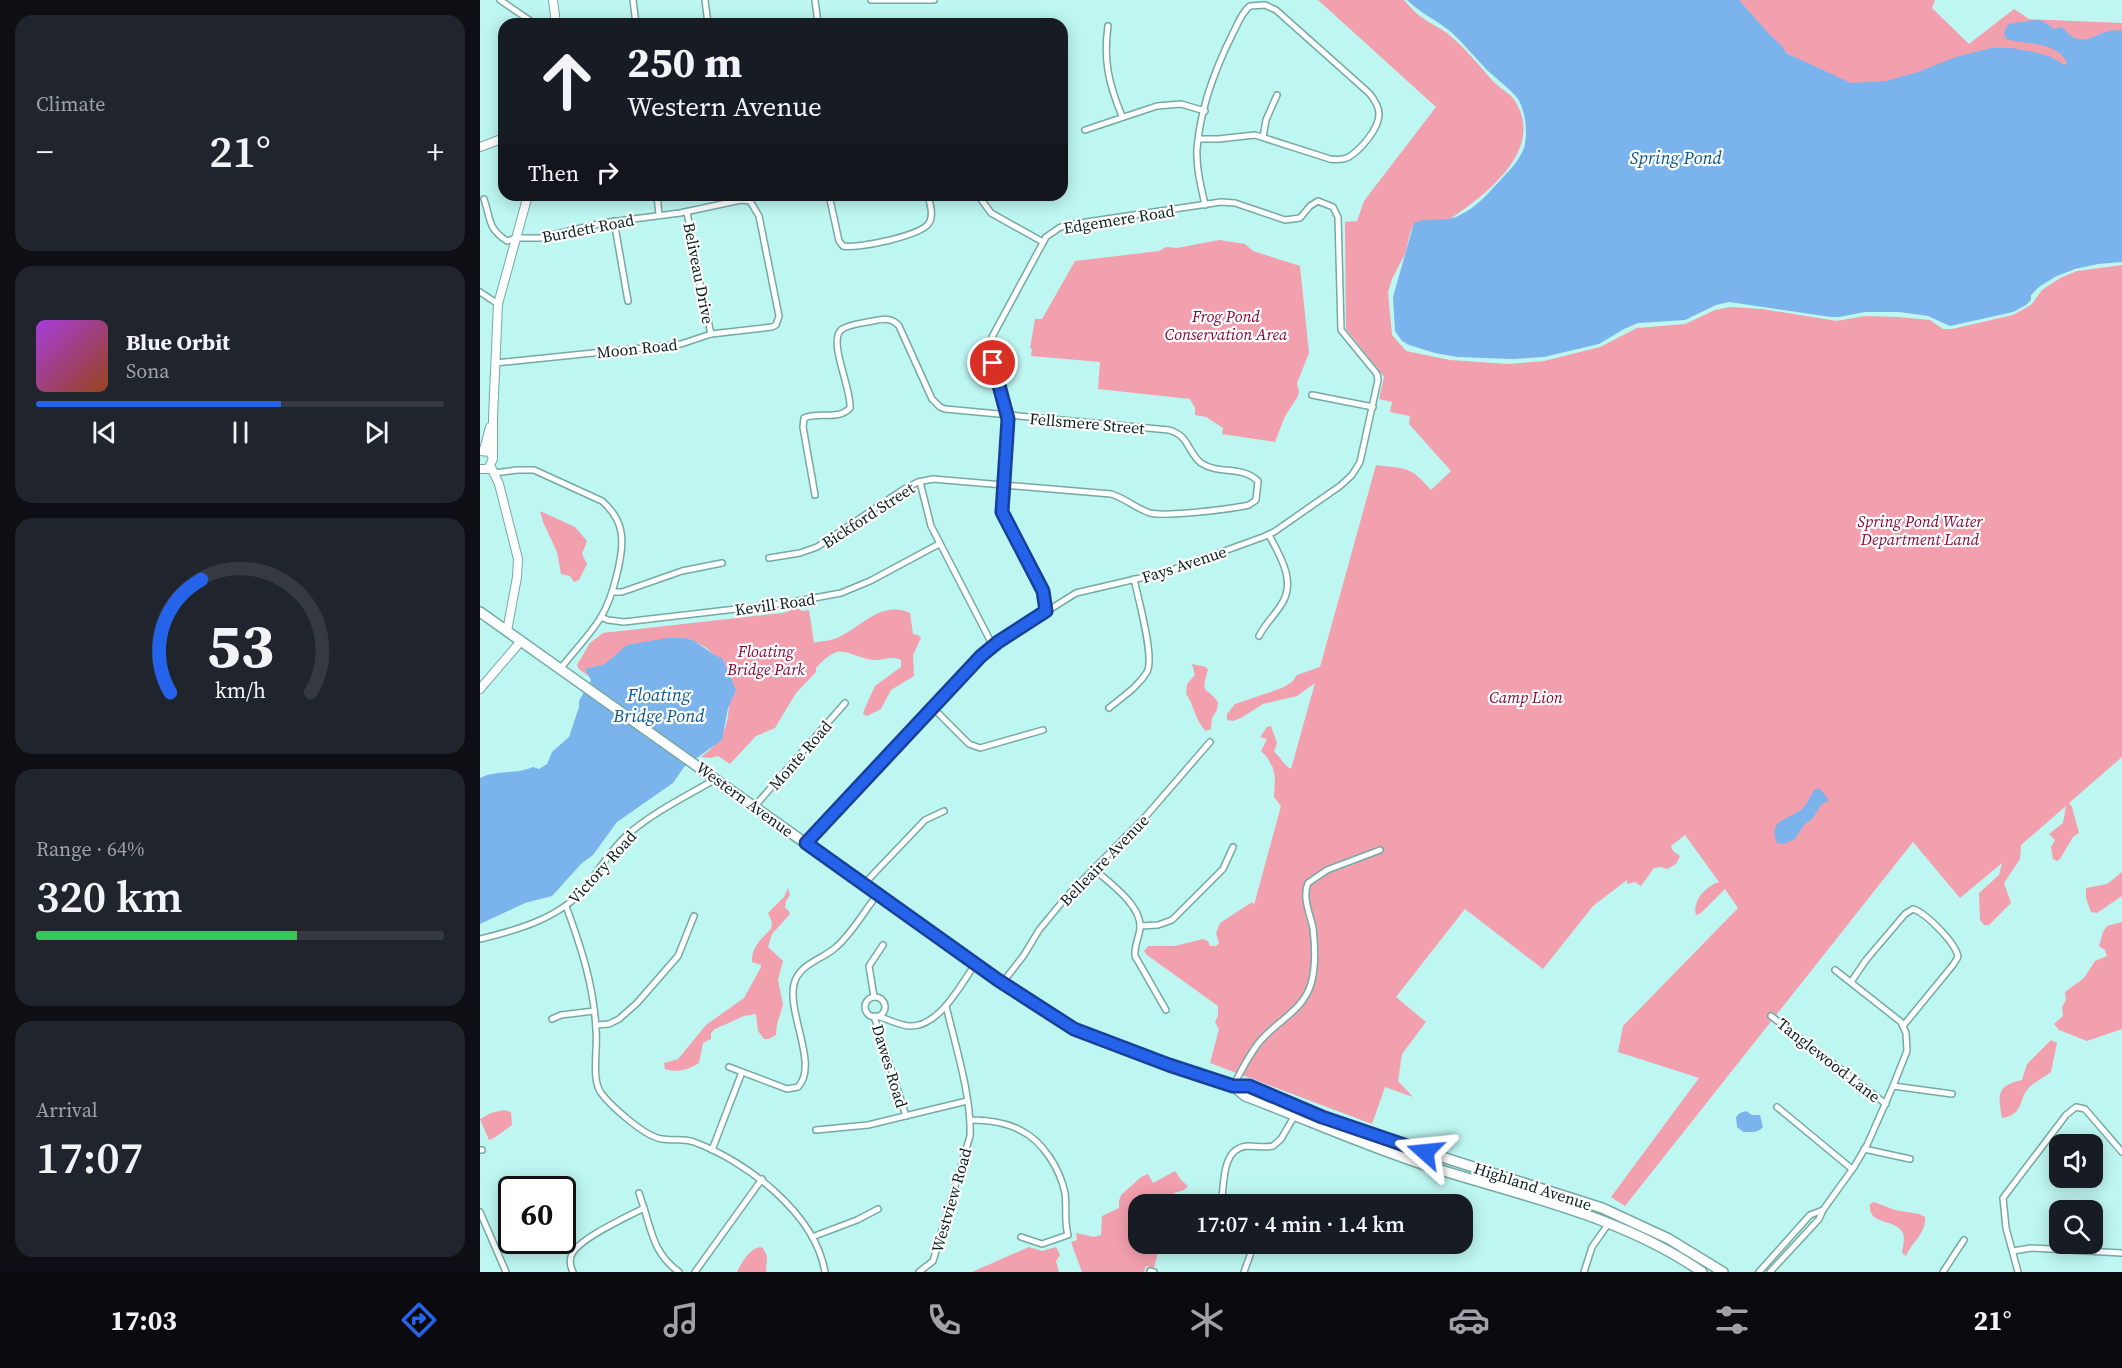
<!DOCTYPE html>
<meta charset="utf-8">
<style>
body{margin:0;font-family:"Source Serif 4",serif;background:#20242c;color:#f1f3f6;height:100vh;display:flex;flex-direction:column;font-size:22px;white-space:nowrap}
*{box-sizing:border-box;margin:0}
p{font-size:20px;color:#9ea1a6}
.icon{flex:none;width:33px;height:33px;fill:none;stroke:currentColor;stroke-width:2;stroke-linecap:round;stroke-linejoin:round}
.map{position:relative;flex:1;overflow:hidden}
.sheet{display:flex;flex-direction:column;gap:15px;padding:15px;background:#0d0f14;width:480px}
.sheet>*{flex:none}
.top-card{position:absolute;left:18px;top:18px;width:570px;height:183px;border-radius:18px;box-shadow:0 3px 15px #0003;background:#171b24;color:#f1f3f6;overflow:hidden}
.controls{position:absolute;left:1569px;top:1134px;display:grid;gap:12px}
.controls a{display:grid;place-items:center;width:54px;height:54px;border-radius:12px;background:#171b24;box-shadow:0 3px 15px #0003;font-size:30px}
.speed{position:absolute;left:18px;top:1176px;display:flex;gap:12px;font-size:30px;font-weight:700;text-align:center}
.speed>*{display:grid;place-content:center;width:78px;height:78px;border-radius:50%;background:#171b24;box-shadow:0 3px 15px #0003;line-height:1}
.speed .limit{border:3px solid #111;border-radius:9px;background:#fff;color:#111}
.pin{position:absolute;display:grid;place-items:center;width:51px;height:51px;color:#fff;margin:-26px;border:3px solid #fff;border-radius:50%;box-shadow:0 2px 6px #0007}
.me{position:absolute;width:66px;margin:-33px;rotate:288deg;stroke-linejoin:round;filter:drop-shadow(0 0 4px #0008)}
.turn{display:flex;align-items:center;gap:21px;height:126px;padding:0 30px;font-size:27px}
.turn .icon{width:78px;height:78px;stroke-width:2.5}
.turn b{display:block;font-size:42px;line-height:51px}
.then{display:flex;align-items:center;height:57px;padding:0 30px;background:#0003;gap:12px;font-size:22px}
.big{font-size:45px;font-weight:600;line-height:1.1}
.sheet .widget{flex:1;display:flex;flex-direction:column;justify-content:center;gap:9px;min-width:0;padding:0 21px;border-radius:18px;background:#20242c}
.sheet .dial{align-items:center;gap:0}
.dial svg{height:156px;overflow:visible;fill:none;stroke:#363941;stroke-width:7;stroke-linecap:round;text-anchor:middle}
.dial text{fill:#f1f3f6;stroke:none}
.song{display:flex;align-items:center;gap:18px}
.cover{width:72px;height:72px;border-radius:9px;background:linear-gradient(135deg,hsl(280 70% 55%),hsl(20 70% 35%))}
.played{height:6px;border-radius:3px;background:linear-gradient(90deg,#2563eb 60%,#363941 60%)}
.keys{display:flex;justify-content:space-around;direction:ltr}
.heat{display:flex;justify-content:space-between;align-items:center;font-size:33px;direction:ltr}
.charge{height:9px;border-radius:4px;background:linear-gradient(90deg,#34c759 64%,#363941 0)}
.trip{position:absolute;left:648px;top:1194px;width:345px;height:60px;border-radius:18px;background:#171b24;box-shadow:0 3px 15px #0003;font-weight:600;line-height:60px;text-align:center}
.tabs{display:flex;height:96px;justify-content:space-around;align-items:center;background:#090b0e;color:#9ea1a6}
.tabs .icon{width:42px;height:42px}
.tabs .on{color:#2563eb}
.tabs b{font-size:27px;color:#f1f3f6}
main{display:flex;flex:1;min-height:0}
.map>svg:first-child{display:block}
.green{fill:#f3a0ae}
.water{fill:#7bb4ec}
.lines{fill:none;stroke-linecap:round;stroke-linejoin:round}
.street-casing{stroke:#74aaa5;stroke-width:8}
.secondary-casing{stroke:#74aaa5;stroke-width:10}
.primary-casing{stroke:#74aaa5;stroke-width:12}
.street{stroke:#fff;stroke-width:5}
.secondary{stroke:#fff;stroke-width:8}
.primary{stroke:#fff;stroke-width:9}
.route-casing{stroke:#184099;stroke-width:15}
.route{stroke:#2563eb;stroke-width:10}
.labels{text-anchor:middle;stroke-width:4.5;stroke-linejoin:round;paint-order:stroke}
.street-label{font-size:16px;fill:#0b2120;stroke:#fff}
.park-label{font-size:16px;font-style:italic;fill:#8a0938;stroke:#fff}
.water-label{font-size:18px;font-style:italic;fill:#0b5994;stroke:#fff}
</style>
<main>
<section class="sheet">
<div class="widget"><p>Climate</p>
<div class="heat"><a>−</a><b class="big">21°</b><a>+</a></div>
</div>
<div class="widget">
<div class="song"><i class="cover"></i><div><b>Blue Orbit</b><p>Sona</p></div></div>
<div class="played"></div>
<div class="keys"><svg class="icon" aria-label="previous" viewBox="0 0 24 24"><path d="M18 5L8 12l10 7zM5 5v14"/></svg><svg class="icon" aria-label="pause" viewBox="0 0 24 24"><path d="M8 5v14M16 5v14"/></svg><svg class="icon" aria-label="next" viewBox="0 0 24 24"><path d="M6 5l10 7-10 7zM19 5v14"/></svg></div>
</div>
<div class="widget dial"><svg viewBox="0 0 100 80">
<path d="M14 69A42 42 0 1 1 86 69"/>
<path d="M14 69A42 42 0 0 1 30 11" stroke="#2563eb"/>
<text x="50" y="56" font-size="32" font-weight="700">53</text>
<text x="50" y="72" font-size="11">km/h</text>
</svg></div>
<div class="widget"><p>Range · 64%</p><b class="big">320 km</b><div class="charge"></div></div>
<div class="widget"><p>Arrival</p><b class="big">17:07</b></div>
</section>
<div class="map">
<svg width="1642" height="1272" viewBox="0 0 1642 1272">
<rect width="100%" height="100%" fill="#bef6f1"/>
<g class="green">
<path d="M838,0H924C930,7 936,14 944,19C951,24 960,28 967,33C984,47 998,64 1012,80C1018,87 1031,94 1035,101C1068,153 997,201 961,225L937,223L931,230L925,254L912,279L908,292L912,335L926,351L970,360L1029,364L1064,361L1120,347L1157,328L1205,324L1235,310L1250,307L1282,309L1357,321L1384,316L1419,317L1450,320L1463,329H1472L1533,315L1551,305L1562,290L1580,278L1597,271L1642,265V757L1589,803L1592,807L1599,833L1593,837L1580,859L1577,861L1573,859L1571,847L1575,840L1569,834L1583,823L1586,806L1541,845L1540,859L1524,883L1531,903L1509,925H1504L1500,920L1499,893L1519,875L1522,863L1480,898L1433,842L1145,1206L1131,1197L1219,1078L1138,1052L1143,1026L1258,908L1245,889L1221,913L1216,915C1212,901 1226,886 1239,882L1205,835L1191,846L1193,851L1200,856L1196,864L1187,869L1181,867L1174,868L1161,886L1155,882L1147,884V880L1113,906L1063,969L985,909L916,997L946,1022L922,1054L918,1081L933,1097L905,1087L892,1124L730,1063L739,1029L735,1022L738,1016V1006L667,955L664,951L668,946H695L723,939L728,941L730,946H736L739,943L736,933L740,923L772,902L774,905L801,806L794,797L795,779L793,768L787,757L781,751L787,739L780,737L787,727L791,726L797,743L794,752C802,758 803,765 811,769L835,683L817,696L783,704L761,718L753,721L747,720V714L755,704L802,688L812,682L817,675L840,667L896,465C927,469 930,466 951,490L971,471L929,424L930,416L910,412L912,402L899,399L904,377L866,329L865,222L877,221L884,201L956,107Z"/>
<polygon points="1259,0 1455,0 1452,8 1489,44 1534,9 1549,19 1642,23 1642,128 1422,81 1374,88 1299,49"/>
<polygon points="739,240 765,244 773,251 820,266 829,353 817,383 819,392 817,398 805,416 795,442 742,434 743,428 726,417 715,415 715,408 710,399 618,389 620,362 551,356 552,349 550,348 555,319 562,319 595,261 679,251 686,247 697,248"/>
<polygon points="60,511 95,527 107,541 102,554 107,564 99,580 94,582 90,576 81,574 77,552 63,522"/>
<path d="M317,608L322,611L329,610L334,643C341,641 350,641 357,638C381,628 400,600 430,613L433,634L438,635L441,638L433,655L434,676L411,690L401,709L387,716L383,714L384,710L395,686L421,667V660C412,655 403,661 393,660C363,655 362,640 336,668V672L316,693L295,728L276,736L250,764L238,756L230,758L221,757C230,750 238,743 243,733C254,711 249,670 232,653C228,648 221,645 216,642L115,681L99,669L97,665L110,643L123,633L303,613Z"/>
<path d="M712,664L726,667L728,670C720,695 726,686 738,702L737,710L732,718L731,729L726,731C715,721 714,704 706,694L707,684L715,675Z"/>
<polygon points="1642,872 1642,896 1617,913 1611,912 1606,898 1606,888 1627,884"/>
<path d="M308,888L310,895L306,901L305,908L309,911L310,914L292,934L288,947L303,961L298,980L303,1005L297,1024L296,1035L289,1039H284L278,1031L276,1014L264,1016L235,1029L231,1033V1039L223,1043L219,1063C208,1070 198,1073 185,1069L184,1063L198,1059L226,1025L264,998L281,967V965L272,962C271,948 282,938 291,929L292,922L288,913L304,897Z"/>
<polygon points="1642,922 1642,1029 1607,1041 1579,1030 1574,1024 1583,1016 1582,1007 1586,1000 1585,992 1604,978 1615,961 1627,956 1625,950 1619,946 1623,932 1627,926"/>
<path d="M1571,1040L1577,1043L1571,1072C1564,1078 1553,1082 1547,1090C1539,1100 1543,1115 1522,1118C1518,1095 1516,1086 1542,1080L1547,1064Z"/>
<polygon points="24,1110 31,1112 32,1125 14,1138 9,1140 0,1119 11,1113"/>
<polygon points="695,1171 702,1181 708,1186 704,1190 694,1193 691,1204 658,1204 658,1244 680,1244 674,1268 666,1266 664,1272 602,1272 591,1242 597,1240 596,1233 614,1237 621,1235 622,1216 639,1208 639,1201 641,1195 661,1177 668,1174 673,1183"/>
<path d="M1394,1202L1415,1210L1439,1214L1445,1217C1447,1232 1432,1242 1426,1256L1422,1253C1423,1247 1425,1239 1423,1233C1416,1218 1387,1226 1390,1204Z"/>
<path d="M280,1247L283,1248L287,1256L286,1272H257C262,1262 268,1250 280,1247Z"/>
<polygon points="549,1247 562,1251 576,1247 580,1255 576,1261 579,1272 492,1272"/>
</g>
<g class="water">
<path d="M927,0H1259L1289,34L1302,46L1306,53L1371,83L1406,81L1438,72L1476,57L1511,48H1531L1554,52L1571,57L1585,65L1587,63C1578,41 1546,45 1526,39L1524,33L1528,24L1556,20L1563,21L1574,29L1582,27C1606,56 1617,25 1642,31V262L1618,264L1595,269L1577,276L1560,286L1551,295V300L1546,305L1533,312L1470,326L1448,316L1419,312H1385L1359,317H1351L1249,302L1236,305L1205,320L1158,323L1144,329L1119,344L1064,357L1033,359L977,357L955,353L929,345L922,341L915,331L913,297L934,223C951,216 962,223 978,216C998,207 1011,190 1026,174C1033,167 1040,158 1044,148C1048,135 1046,111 1038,99C1031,89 1014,77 1005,68C994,56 983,43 971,32C957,20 940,13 927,0Z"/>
<path d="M187,638H203L213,640L236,656L242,658L256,690L248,708L242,740L204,767L193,783L137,822L113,855L101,864L72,896L45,903L0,924V778C17,769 36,775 53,767L59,769L67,764L72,752L89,737L99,707V701L111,680L105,669L125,664L147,645Z"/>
<path d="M1335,789H1340L1349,800L1341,805L1333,818L1324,825L1315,839L1303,844L1297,843C1287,819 1309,820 1322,809C1328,804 1330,795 1335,789Z"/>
<path d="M1266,1111L1272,1115H1280L1283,1127C1278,1133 1270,1132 1263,1132L1257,1127L1256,1117L1260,1113Z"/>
</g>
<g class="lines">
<g class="street-casing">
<g id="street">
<polyline points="20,0 55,24"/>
<polyline points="153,0 156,24"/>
<polyline points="225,0 228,24"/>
<polyline points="335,0 338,24"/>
<polyline points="391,0 454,0"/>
<path d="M628,26C623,60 629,85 642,116"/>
<polyline points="605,130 677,106 701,104 725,111"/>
<polyline points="783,137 786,120 797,95"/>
<path d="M718,139H738L775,135L850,159C857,160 863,160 869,157C881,149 899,129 899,114C899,106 894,99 889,93L796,10L785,5L770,6C761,13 758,24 753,33C735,69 720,109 717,149C716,168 721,186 725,205"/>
<polyline points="177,195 179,215"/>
<path d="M349,195L359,241L363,246C377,249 441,236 449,223C454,215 450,204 448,195"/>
<polyline points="498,195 511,213 563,242"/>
<path d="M4,199C11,219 7,228 27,241L37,238H60L122,223L200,213L261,200L270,201L279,216L299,316L296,325L292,327L231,334L201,344L15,363"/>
<polyline points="207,212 217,270 231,334"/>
<polyline points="134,221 148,301"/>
<polyline points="0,292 18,304"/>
<polyline points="832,395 893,407"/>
<path d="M14,473L37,470H54L122,501C131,509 139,520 141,532C145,553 132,599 121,617C110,635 94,651 81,668"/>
<polyline points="440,482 451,526 513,646"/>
<path d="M289,558L320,553L337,547L424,489L438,482L453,479L631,494C645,498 655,508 670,513C686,517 751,509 769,505L776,500L778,481C761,465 739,475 721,463C707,452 710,436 689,430L465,409L460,407L452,399L419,326C412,317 403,319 393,321C384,323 368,324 361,330C348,342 372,390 370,408C358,421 339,411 324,418L323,427L335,495"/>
<polyline points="132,592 142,592 202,571 242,563"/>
<polyline points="121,617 128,620 144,622 307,603 361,593 390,581 459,544"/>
<path d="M779,636C785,624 794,616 801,605C817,582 800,556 789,535"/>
<polyline points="453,708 489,744 500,748 563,730"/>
<path d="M629,708C642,697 658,687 667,672C675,658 658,598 654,579"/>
<polyline points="275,806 365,703"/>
<polyline points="326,843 501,656 518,642 596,593 686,572 783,537 794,532 860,486 872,475 880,462 898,380 897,374 861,330 858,217 853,207 838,201 830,206 820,218 805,220 755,203 741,202 586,225 579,228 566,237 512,337 510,348 528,419 522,512 563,591 566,611"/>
<path d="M615,870C630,883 662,906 660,928C659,938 654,946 655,956L686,1010"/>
<polyline points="384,884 445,820 464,811"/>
<path d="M86,906C101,947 114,986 116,1030C118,1048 111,1079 121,1093C132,1107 165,1137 182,1139C193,1141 203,1138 214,1142C266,1161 335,1213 345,1272"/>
<polyline points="660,926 678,925 692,920 743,869 753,847"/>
<path d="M0,939C38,930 80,918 106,887C119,870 130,851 146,836C172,813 206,796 236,779"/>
<polyline points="523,982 544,955 559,930 587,896 666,816 730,742"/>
<path d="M1371,982L1386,960L1425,914L1433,909C1446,913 1476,943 1478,957L1473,965L1423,1026"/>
<polyline points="394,997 389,966 403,945"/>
<circle cx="395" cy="1007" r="10"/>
<polyline points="394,1016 426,1116"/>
<path d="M397,1016C408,1019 418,1025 429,1026C459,1028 481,984 496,963"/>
<polyline points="1291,1016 1406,1104"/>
<polyline points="72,1019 81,1015 114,1011"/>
<polyline points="116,1025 129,1024 139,1019 157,1003 198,956 214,916"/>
<path d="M249,1067L307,1089L318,1087C339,1065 307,1014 314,984C319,964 341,960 355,948C372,934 384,911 398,894"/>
<path d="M753,1086C762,1070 770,1052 782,1039C799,1020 823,1010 831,984C836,967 835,945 833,928C830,914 822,897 828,883L847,870L900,850"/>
<polyline points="1413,1086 1472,1094"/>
<polyline points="1297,1107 1372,1169"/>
<path d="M490,1120C506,1120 525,1122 540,1130C563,1141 580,1169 585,1193C587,1207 584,1222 588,1235L562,1244L541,1237"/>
<polyline points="336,1130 388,1125 487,1101"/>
<polyline points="1384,1149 1430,1159"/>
<polyline points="0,1150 2,1150"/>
<polyline points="232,1150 262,1072"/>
<polyline points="159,1193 164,1208"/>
<path d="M742,1198C744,1180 743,1147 768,1146C777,1146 784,1148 793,1146L801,1139L815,1115"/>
<polyline points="726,1202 742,1198 750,1204"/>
<polyline points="0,1212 26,1272"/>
<polyline points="332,1237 377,1220 398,1209"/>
<polyline points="1533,1251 1551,1248 1642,1253"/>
<polyline points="670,1271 674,1272"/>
<path d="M93,1272C90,1266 89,1260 92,1254C100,1238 147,1217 164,1208C172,1234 175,1255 199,1272"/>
<polyline points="215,1272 282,1179"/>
<path d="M439,1272L453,1261L490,1136C492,1098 475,1044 466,1006"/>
<polyline points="764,1272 774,1244"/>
<polyline points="1104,1272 1112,1247 1129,1223"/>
<polyline points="1279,1272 1330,1215 1343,1210"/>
<polyline points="1290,1272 1339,1219 1343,1210 1374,1167 1387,1145 1413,1086 1427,1051 1426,1033 1421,1022 1355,970"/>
<polyline points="1463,1272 1484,1240"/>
<polyline points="1538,1272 1526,1228 1523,1198 1586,1115 1596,1107 1605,1109 1642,1152"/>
</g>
</g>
<g class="secondary-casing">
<g id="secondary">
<polyline points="73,0 76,24"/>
<polyline points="0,147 24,138"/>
<polyline points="4,450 10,427"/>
<polyline points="0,451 10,452 13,459 8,469 0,469"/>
<polyline points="13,458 13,417 18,304 48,195"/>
<polyline points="11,467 19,484 38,559 37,577 27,631"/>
<polyline points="0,689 41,641"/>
</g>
</g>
<g class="primary-casing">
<g id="primary">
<path d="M0,612L518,980L594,1029L689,1065L753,1086L765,1096C826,1119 886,1146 948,1166C1041,1196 1140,1215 1222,1272"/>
<polyline points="753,1086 769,1086 842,1117 896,1136 1122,1208 1189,1239 1243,1272"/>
</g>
</g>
<use href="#street" class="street"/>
<use href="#secondary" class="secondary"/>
<use href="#primary" class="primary"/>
</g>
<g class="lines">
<g class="route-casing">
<polyline id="route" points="513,363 528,419 522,512 563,591 566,611 518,642 501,656 326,843 518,980 594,1029 689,1065 753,1086 769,1086 842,1117 945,1152"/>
</g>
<use href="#route" class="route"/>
</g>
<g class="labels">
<g class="street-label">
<text transform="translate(639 219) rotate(-9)" y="6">Edgemere Road</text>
<text transform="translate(108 228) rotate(-11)" y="6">Burdett Road</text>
<text transform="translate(219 273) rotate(79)" y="6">Beliveau Drive</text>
<text transform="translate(157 348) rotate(-6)" y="6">Moon Road</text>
<text transform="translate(607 423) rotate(5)" y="6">Fellsmere Street</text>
<text transform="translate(388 515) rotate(-33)" y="6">Bickford Street</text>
<text transform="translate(704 564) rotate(-18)" y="6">Fays Avenue</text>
<text transform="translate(295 604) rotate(-8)" y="6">Kevill Road</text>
<text transform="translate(320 755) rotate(-49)" y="6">Monte Road</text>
<text transform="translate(265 799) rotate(36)" y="6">Western Avenue</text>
<text transform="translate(624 860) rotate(-46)" y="6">Belleaire Avenue</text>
<text transform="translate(122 867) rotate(-48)" y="6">Victory Road</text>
<text transform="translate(1349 1060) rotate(38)" y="6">Tanglewood Lane</text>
<text transform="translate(410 1066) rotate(73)" y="6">Dawes Road</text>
<text transform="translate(1053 1186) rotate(18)" y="6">Highland Avenue</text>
<text transform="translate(471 1200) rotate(-74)" y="6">Westview Road</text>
</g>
<g class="park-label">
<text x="746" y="322">Frog Pond<tspan x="746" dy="18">Conservation Area</tspan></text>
<text x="1440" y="527">Spring Pond Water<tspan x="1440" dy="18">Department Land</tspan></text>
<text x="286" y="657">Floating<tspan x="286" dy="18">Bridge Park</tspan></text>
<text x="1046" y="703">Camp Lion</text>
</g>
<g class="water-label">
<text x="1196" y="164">Spring Pond</text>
<text x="179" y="701">Floating<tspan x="179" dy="21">Bridge Pond</tspan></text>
</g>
</g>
</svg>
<div class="controls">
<a><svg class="icon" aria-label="sound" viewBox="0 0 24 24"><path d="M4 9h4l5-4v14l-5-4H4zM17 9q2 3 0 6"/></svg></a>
<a><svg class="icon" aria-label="search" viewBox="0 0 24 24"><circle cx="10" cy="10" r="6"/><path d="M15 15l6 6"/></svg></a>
</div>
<div class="speed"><div class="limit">60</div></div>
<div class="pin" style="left:513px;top:363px;background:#d93025"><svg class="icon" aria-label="arrive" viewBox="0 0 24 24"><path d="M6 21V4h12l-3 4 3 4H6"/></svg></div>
<svg class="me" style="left:945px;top:1152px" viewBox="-20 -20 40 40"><path d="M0-17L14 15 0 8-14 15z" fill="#2563eb" stroke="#fff" stroke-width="4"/></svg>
<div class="trip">17:07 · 4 min · 1.4 km</div>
<div class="top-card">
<div class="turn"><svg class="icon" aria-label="ahead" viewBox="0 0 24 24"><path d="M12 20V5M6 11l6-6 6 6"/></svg><div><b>250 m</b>Western Avenue</div></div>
<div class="then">Then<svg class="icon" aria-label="right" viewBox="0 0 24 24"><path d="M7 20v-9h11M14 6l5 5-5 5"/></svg></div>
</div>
</div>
</main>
<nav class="tabs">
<b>17:03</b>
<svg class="icon on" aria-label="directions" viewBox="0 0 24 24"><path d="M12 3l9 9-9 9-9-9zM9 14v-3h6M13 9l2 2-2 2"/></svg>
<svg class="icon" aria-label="music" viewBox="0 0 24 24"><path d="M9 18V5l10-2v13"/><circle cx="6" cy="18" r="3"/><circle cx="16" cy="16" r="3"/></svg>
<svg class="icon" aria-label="phone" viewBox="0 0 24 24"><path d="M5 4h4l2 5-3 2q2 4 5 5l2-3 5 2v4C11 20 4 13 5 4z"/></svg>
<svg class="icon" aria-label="climate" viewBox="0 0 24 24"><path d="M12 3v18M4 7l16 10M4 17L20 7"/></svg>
<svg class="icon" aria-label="car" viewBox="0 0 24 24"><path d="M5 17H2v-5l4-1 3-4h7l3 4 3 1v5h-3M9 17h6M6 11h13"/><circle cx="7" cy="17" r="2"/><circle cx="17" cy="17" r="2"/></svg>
<svg class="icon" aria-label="filters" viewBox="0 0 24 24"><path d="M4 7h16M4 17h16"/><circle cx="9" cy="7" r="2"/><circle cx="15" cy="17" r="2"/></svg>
<b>21°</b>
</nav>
